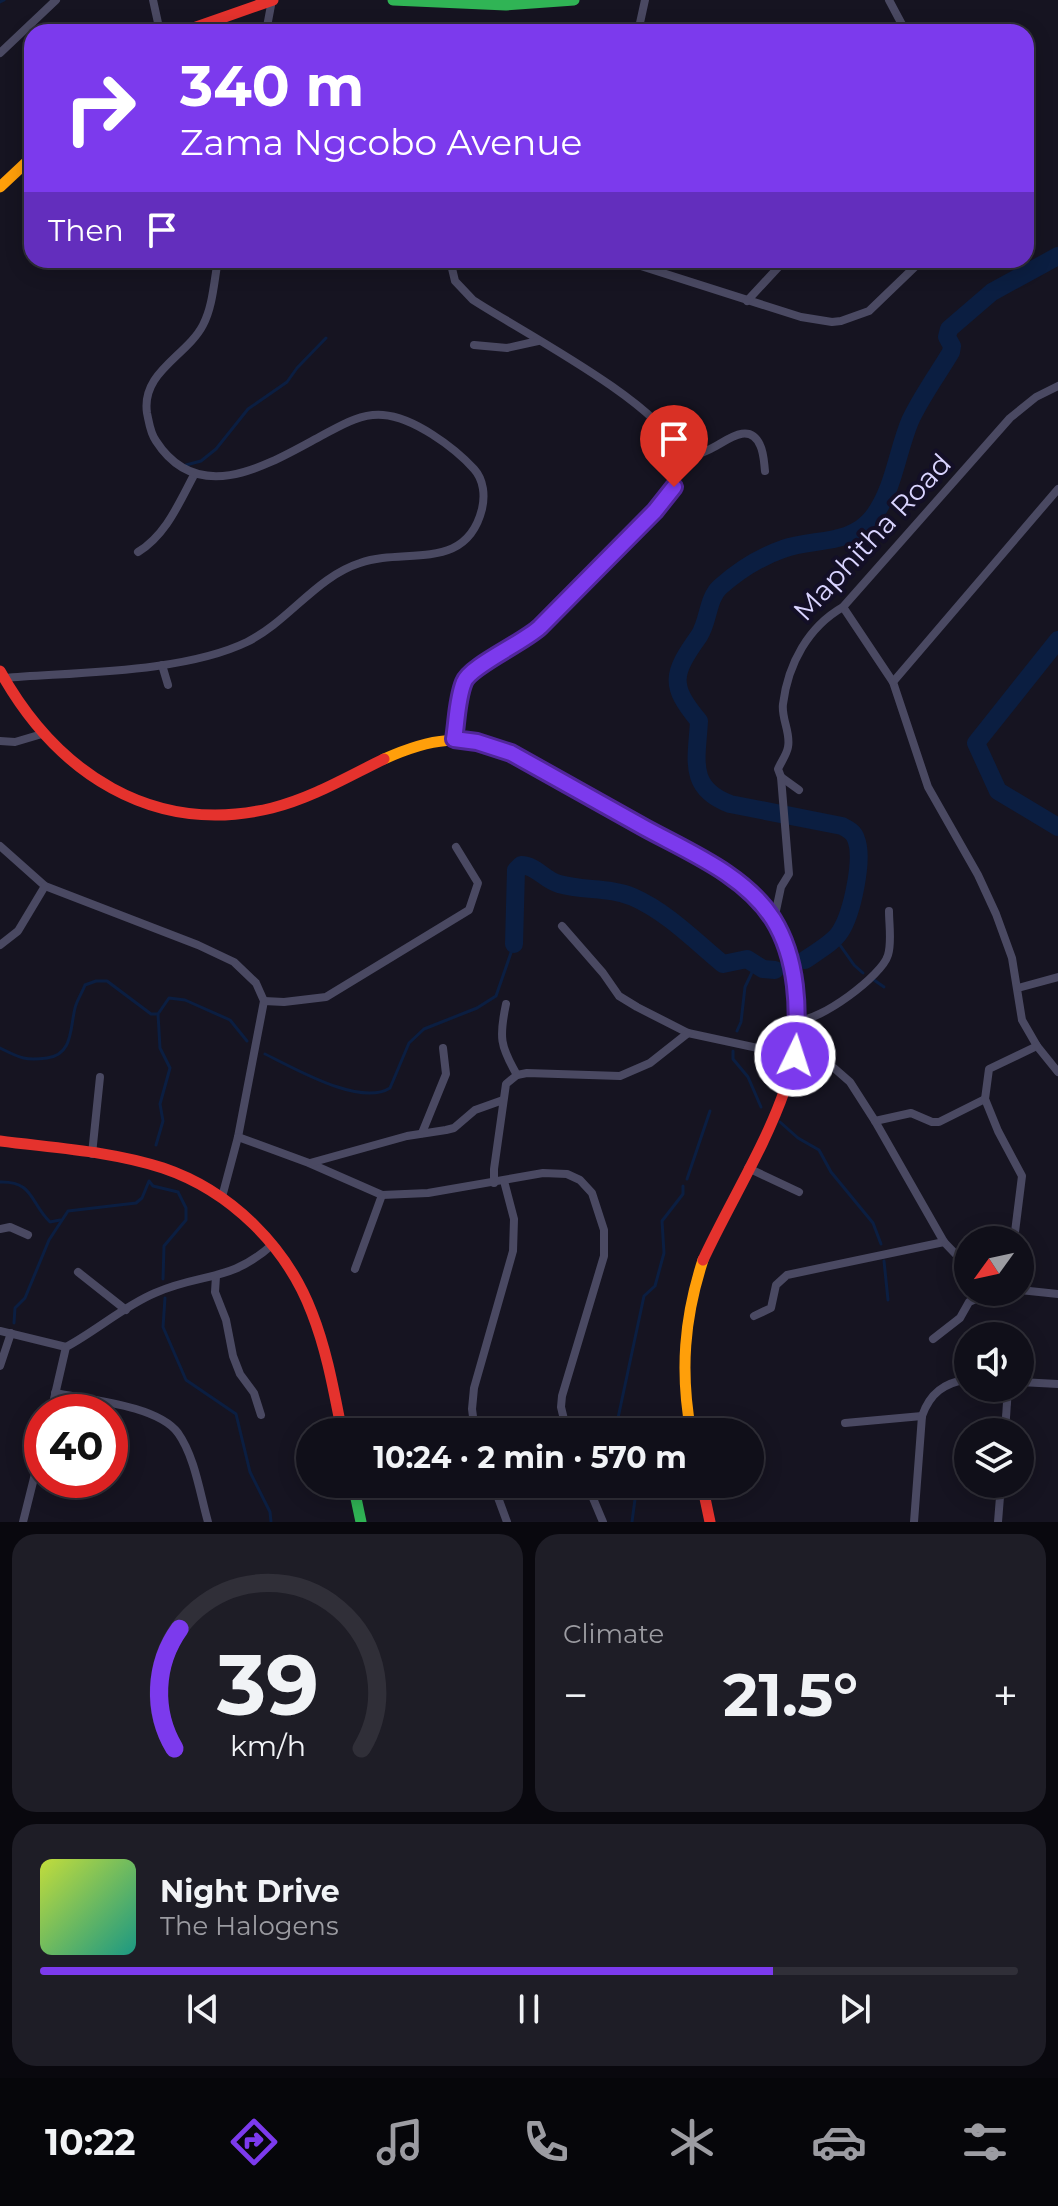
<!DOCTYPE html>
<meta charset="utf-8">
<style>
body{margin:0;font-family:Montserrat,sans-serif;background:#1e1d26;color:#f1f3f6;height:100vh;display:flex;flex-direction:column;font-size:30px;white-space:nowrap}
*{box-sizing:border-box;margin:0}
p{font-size:26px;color:#9c9ca2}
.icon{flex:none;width:44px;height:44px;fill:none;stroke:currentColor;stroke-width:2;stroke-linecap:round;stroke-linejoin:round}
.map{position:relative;height:1522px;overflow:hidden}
.details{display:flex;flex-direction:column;gap:12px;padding:12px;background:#09080e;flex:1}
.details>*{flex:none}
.hud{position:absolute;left:24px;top:24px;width:1010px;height:244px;border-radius:24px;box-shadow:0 4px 20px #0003,0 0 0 2px #302f38;background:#7c3aed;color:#fff;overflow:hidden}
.needle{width:52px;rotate:237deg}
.controls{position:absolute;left:954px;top:1226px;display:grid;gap:16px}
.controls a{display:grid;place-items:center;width:80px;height:80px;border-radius:50%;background:#100f19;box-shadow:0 4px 20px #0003,0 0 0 2px #302f38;font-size:40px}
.speed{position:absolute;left:24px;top:1394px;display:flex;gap:16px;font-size:40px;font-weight:700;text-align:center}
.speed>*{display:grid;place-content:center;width:104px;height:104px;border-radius:50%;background:#100f19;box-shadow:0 4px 20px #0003,0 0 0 2px #302f38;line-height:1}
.speed .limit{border:12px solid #d22;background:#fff;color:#111}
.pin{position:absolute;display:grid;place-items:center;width:68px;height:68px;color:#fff;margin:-82px -34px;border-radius:50% 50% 50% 0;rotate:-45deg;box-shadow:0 0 8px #0007}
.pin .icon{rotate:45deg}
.me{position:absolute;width:88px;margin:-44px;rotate:4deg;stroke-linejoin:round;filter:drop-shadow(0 0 6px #0008)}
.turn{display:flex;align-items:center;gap:28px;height:168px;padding:0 24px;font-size:36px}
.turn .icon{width:104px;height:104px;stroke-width:2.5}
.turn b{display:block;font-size:56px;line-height:68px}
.then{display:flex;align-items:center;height:76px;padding:0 24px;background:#0003;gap:16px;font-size:30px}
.big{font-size:60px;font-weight:700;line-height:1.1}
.details .card{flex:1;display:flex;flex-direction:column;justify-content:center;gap:12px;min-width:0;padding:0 28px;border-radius:24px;background:#1e1d26}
.details .dial{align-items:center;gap:0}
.dial svg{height:208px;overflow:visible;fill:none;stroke:#302f38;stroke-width:7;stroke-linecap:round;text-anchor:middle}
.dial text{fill:#f1f3f6;stroke:none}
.song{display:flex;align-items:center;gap:24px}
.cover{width:96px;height:96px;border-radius:12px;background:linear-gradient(135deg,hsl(70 70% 55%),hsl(170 70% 35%))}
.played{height:8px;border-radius:4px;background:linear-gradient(90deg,#7c3aed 75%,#302f38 75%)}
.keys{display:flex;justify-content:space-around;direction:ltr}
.heat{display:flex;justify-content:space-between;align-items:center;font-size:44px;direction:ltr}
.details .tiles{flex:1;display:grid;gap:12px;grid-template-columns:1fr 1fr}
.card:last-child{grid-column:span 2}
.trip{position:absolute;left:296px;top:1418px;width:468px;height:80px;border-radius:40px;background:#100f19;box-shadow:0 4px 20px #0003,0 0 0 2px #302f38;font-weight:700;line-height:80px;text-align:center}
.tab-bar{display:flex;height:128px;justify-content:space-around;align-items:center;background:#06060a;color:#9c9ca2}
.tab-bar .icon{width:56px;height:56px}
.tab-bar .on{color:#7c3aed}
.tab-bar b{font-size:36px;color:#f1f3f6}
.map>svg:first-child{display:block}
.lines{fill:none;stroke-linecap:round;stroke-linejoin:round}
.stream{stroke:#0b1e41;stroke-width:3}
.river{stroke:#0b1e41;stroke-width:18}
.street{stroke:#4a4962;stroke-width:8}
.fast{stroke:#30b455;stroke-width:11}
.slow{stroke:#ff9f0a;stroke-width:11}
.jam{stroke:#e5322d;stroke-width:11}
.route-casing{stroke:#51269a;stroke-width:20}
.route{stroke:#7c3aed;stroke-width:14}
.labels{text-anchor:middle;stroke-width:8;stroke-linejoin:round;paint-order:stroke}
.street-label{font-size:28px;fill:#d9d4ff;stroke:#130f26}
</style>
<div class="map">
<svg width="1058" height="1522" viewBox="0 0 1058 1522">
<rect width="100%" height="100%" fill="#161421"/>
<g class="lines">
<g class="stream">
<polyline points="0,2 4,0"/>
<polyline points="186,465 201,461 216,449 248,409 287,382 297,368 326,338"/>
<polyline points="835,938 854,965 863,973"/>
<polyline points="874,980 884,987"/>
<polyline points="737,1031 741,1022 745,987 756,964"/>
<path d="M0,1048C20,1058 25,1061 47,1058C73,1055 70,1028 75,1008C77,1000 82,993 85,985L96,981H107L151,1014H158L169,998L185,1000L230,1020L247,1041"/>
<polyline points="733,1051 733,1059 748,1077 761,1107"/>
<path d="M265,1054C294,1068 360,1107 390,1088L409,1043L424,1029L477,1008L496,996L514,944"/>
<polyline points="780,1122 798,1138 819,1150 831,1172 873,1223 881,1244"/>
<polyline points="156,1145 163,1121 160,1104 170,1068 160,1048 158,1014"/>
<polyline points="687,1179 710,1111"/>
<path d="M0,1182C34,1181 30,1203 50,1222L60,1220"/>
<polyline points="884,1261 888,1300"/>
<polyline points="165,1298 163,1327 186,1380 236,1414 250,1472 270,1512 271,1522"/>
<polyline points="14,1323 15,1308 25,1298 49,1240 68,1211 136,1203 142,1198 149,1181 153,1186 178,1192 186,1208 186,1220 164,1246 163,1279"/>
<polyline points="622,1432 618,1418 644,1296 655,1286 664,1253 662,1221 683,1194 683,1186"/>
<polyline points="632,1522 637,1484"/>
</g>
<g class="river">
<polyline points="1058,640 976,743 998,791 1058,827"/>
<path d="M514,944L516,870L521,865C536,865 544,880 559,884C583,891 610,887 633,897C667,912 694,940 723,964L747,959L763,969L775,970"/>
<path d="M805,960C816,952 833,943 840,932C852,914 864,859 856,839C854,832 848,829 842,826L730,804C687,788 697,759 699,721C669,685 672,674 699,636C709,621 707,599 720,587C738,571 760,557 783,549C812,538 851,546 873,517C894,489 897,452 910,421C921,397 938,374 951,352L952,346L947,337L949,329L992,292L1058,256"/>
</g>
<g class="street">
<polyline points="153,0 160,32"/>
<polyline points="889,0 906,32"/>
<polyline points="266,32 272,0"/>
<polyline points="638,32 645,0"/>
<polyline points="0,53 56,0"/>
<path d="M450,260L455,281L473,300C519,330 657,402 676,448C683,464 678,480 670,495L540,627C523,643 471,666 464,682C457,699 457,721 454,739"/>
<polyline points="622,260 801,317 832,322 841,321 869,311 922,260"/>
<polyline points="747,301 785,260"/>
<polyline points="474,345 507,348 538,341"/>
<path d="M679,461C692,457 704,453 716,446C730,438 750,423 760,445C764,453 764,463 765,471"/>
<path d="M138,552C166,535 179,503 194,475"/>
<polyline points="843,607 893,682 928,787 978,875 996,914 1012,958 1022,1020 1037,1046 1058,1072"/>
<polyline points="162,665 168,685"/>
<path d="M4,678C75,672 183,673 247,642C289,621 316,577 360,563C405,547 466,573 482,509C485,496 484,480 474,469C454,447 413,417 383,415C360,413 340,426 321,436C269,464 199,508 156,441C150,433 149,422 147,413C141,372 187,356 203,325C213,306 214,281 218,260"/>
<polyline points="893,682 1058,489"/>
<polyline points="0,741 15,742 42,734"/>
<path d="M799,790L781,777L778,769C781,762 787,754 788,747C791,733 781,718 783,704C788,664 808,627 843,607L1010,418L1036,397L1058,386"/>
<polyline points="0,846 45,886 198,945 234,962 256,983 264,1001 238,1137 222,1197"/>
<polyline points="774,920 781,887 789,874 781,777"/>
<polyline points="562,926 603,973 619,996 637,1007 688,1033 795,1056 834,1068 850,1082 875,1121 944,1242 968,1267"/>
<polyline points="0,945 18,931 45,886"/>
<polyline points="1018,988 1058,977"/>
<polyline points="264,1001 284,1002 326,997 469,910 478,883 456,847"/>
<path d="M506,1004C499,1037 500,1046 517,1075"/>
<path d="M798,1020C819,1022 882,976 888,955C892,942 889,925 889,911"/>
<polyline points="875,1121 911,1113 932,1122 939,1122 985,1099"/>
<polyline points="422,1133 446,1074 443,1048"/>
<polyline points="238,1137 309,1163 382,1195 428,1193 543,1173 567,1174 580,1180 592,1193 604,1230 604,1256 562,1396 561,1407 567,1432"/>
<polyline points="92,1154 100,1077"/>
<polyline points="310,1163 407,1136 446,1130 454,1128 475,1110 503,1100"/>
<polyline points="748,1168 799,1192"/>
<polyline points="494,1183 494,1169 506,1084 517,1075 527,1073 620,1076 650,1063 688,1033"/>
<polyline points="0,1229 10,1227 28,1235"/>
<polyline points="1014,1240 1022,1176 998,1131 985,1099 989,1069 1037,1046"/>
<polyline points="355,1269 382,1195"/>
<polyline points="78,1272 126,1310"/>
<polyline points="216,1276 215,1292 226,1320 233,1356 240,1374 254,1393 261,1415"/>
<polyline points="1020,1290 1058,1294"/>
<polyline points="754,1316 771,1308 776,1285 787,1275 944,1242"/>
<polyline points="0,1331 66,1347"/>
<polyline points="933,1339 960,1318 969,1302 991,1292"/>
<polyline points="0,1366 11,1333"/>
<polyline points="1020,1382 1058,1384"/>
<path d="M55,1393C89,1400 157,1405 178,1433C195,1457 200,1494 208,1522"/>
<path d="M51,1412L66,1347C96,1331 124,1306 155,1293C203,1272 230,1283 273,1244"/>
<polyline points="845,1423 922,1416"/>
<polyline points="475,1432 472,1409 474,1388 513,1251 514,1219 504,1181"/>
<polyline points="1005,1432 1008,1388"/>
<polyline points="493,1484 507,1522"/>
<polyline points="587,1484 603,1522"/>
<polyline points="23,1522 42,1446"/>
<path d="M914,1522L922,1416C930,1393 944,1383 968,1379"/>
<polyline points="998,1522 1001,1484"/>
</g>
<g class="fast">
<polyline points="393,0 506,5 574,0"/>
<polyline points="353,1484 361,1522"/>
</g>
<g class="slow">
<polyline points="0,187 32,157"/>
<path d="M384,759C431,738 461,733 511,753L707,862"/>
<path d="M691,1432C680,1372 684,1318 703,1260"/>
</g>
<g class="jam">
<polyline points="182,32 273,0"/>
<path d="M0,671C56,772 152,837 272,808C312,798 347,777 384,759"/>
<path d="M0,1141C54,1148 111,1151 163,1168C231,1191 287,1247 312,1313C327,1351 334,1392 342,1432"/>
<path d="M703,1260C729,1204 765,1147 785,1089C805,1034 804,961 769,912C753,891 730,876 707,862"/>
<polyline points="702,1484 710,1522"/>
</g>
</g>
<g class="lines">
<g class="route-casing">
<path id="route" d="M674,487L655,511L540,627C523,643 470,666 464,682C457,699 457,721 454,739L477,742L511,753C556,778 600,803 645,828C689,852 745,875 773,919C798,959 799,1010 795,1056"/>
</g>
<use href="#route" class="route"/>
</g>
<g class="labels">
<g class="street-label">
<text transform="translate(872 537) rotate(-47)" y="10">Maphitha Road</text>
</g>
</g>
</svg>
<div class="controls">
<a><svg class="needle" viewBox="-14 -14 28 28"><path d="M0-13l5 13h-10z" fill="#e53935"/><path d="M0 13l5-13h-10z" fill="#9c9ca2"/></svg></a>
<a><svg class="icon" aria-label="sound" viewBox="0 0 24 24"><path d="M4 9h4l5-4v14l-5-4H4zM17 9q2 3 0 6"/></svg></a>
<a><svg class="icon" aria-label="layers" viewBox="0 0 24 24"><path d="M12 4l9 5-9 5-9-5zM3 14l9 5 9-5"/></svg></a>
</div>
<div class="speed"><div class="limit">40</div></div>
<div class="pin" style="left:674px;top:487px;background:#d93025"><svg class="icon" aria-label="arrive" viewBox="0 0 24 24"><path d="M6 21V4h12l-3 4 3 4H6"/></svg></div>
<svg class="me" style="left:795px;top:1056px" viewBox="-20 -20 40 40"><circle r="17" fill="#7c3aed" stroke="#fff" stroke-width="3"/><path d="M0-11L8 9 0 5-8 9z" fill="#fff"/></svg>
<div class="trip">10:24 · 2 min · 570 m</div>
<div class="hud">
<div class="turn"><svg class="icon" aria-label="right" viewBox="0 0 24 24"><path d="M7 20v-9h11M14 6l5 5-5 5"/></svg><div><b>340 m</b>Zama Ngcobo Avenue</div></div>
<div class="then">Then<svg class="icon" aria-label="arrive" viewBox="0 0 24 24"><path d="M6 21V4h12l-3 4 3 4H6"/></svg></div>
</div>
</div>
<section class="details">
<div class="tiles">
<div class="card dial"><svg viewBox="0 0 100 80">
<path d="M14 69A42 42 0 1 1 86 69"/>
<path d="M14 69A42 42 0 0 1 16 23" stroke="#7c3aed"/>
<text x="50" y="56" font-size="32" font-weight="700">39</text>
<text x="50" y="72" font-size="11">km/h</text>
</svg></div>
<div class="card"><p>Climate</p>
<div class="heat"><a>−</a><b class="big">21.5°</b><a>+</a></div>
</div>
<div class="card">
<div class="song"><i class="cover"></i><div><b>Night Drive</b><p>The Halogens</p></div></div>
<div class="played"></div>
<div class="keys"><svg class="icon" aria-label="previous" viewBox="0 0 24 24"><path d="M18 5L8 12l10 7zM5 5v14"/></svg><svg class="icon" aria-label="pause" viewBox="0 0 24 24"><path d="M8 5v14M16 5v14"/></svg><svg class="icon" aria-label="next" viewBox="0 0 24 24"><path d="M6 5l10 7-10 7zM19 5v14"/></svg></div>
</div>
</div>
</section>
<nav class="tab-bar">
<b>10:22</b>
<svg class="icon on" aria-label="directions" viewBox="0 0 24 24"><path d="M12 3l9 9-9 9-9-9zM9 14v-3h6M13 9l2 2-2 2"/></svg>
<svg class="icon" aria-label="music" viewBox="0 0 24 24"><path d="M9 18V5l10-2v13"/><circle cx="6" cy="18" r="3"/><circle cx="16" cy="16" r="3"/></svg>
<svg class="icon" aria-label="phone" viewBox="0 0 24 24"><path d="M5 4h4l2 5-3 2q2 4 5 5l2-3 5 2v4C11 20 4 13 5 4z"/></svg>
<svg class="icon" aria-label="climate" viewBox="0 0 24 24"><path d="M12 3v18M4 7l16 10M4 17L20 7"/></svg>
<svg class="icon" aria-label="car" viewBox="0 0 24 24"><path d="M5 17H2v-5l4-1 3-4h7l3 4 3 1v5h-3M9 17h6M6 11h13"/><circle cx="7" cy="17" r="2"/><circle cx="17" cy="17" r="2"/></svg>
<svg class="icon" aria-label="filters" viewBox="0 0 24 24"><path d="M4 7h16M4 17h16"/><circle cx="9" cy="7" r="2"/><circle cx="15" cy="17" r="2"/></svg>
</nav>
